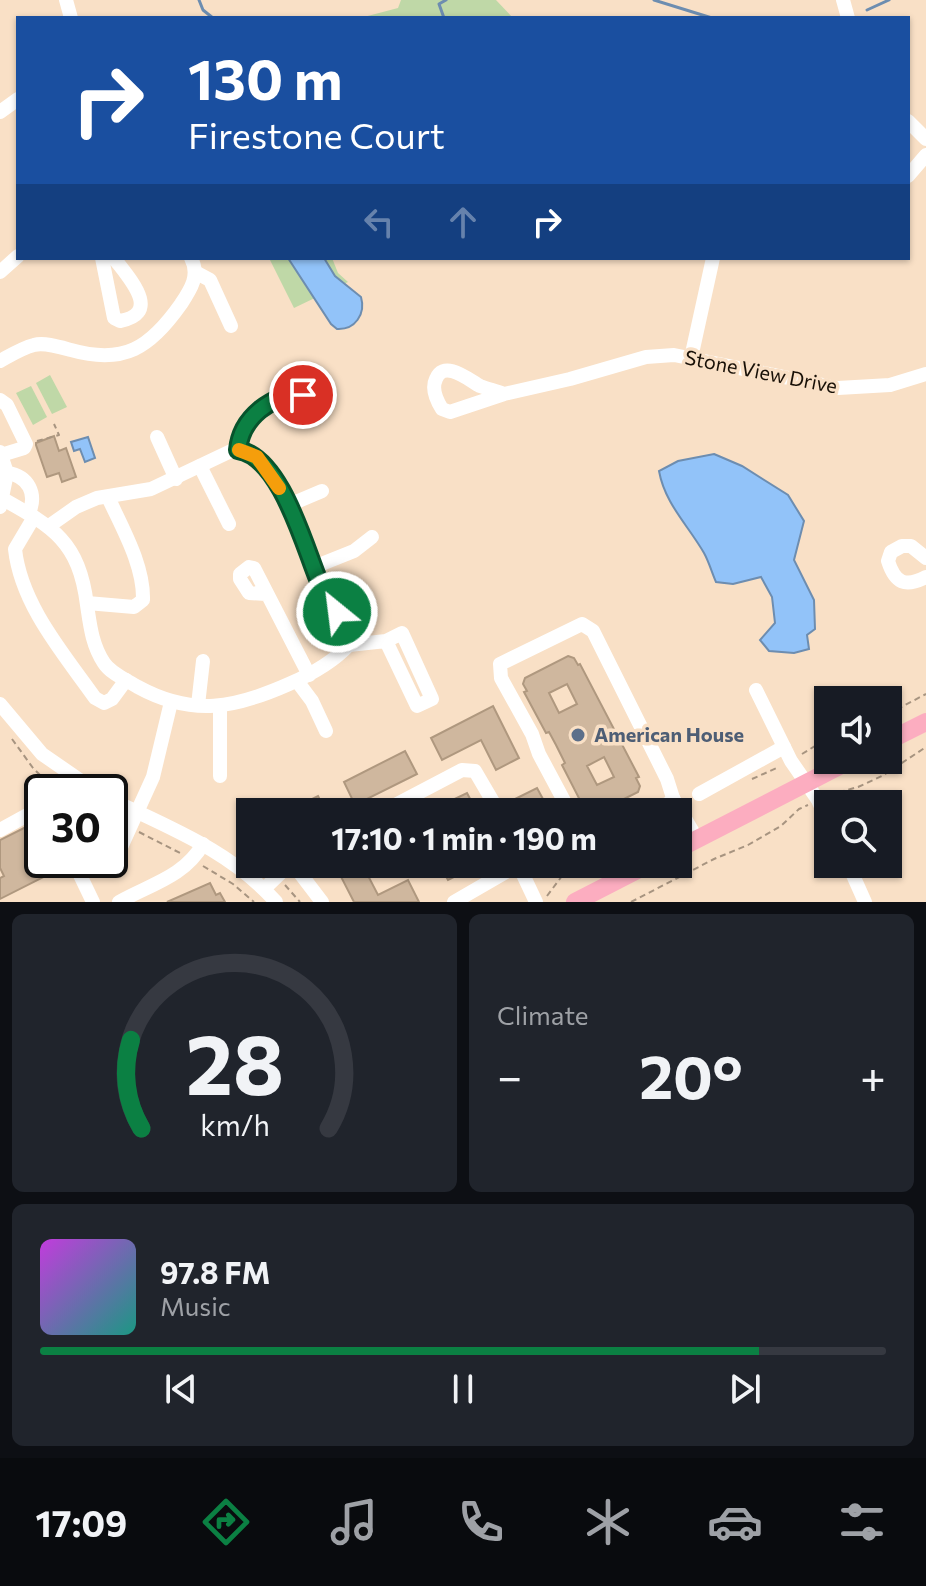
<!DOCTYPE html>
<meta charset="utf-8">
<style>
body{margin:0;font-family:Commissioner,sans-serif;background:#20242c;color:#f1f3f6;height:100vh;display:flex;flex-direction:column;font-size:30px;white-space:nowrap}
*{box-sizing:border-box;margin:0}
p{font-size:26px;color:#9ea1a6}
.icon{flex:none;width:44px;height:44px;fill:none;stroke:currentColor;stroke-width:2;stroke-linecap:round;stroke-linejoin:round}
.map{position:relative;height:902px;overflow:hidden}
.sheet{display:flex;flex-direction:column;gap:12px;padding:12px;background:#0d0f14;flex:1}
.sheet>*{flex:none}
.banner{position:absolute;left:16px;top:16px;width:894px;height:244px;border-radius:0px;box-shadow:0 2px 6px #0004;background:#1a4fa0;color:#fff;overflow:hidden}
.tools{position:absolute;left:814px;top:686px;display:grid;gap:16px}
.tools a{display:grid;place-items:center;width:88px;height:88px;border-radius:0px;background:#171b24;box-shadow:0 2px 6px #0004;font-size:40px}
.speed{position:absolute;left:24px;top:774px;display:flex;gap:16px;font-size:40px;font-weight:700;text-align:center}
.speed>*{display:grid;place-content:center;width:104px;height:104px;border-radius:50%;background:#171b24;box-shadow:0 2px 6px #0004;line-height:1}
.speed .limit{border:4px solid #111;border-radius:12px;background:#fff;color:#111}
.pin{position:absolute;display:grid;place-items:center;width:68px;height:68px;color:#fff;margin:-34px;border:4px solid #fff;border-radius:50%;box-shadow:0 2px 8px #0007}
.me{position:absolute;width:88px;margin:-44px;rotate:331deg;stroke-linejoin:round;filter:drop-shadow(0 0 6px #0008)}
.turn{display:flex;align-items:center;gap:28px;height:168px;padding:0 40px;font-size:36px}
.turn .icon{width:104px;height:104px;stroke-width:2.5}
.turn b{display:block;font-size:56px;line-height:68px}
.lanes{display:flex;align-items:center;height:76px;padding:0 40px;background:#0003;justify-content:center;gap:40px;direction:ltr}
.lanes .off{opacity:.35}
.big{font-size:60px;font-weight:700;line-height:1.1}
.sheet .widget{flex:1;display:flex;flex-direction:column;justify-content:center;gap:12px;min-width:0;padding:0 28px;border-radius:12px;background:#20242c}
.sheet .dial{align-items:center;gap:0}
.dial svg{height:208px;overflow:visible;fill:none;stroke:#363941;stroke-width:7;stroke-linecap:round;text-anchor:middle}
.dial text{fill:#f1f3f6;stroke:none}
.song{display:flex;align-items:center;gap:24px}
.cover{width:96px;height:96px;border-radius:12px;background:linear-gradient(135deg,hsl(290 70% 55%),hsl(170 70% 35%))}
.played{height:8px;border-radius:4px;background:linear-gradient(90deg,#0b8043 85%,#363941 85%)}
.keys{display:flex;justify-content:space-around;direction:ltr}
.heat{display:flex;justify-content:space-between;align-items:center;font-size:44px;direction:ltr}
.sheet .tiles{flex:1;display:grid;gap:12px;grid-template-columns:1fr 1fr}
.widget:last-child{grid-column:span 2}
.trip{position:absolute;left:236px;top:798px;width:456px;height:80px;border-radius:0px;background:#171b24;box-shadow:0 2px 6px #0004;font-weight:700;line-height:80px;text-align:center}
.tab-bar{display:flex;height:128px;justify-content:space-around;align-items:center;background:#090b0e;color:#9ea1a6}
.tab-bar .icon{width:56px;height:56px}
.tab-bar .active{color:#0b8043}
.tab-bar b{font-size:36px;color:#f1f3f6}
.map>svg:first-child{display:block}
.green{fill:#bfd8a7}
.water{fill:#92c3f9;stroke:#6d8db0;stroke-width:2}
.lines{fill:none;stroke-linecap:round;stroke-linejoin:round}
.stream{stroke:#6d8db0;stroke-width:3}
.building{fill:#cfb79e;stroke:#af987f;stroke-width:2;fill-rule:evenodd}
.path{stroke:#a79480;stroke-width:2;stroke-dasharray:6 4;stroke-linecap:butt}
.minor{stroke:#fff;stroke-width:14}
.major{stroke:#fcadc0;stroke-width:18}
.route-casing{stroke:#07532c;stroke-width:20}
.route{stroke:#0b8043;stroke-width:14}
.slow{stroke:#f59e0b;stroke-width:14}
.service-dot{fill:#5c6f8a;stroke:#f9e0c6;stroke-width:3}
.labels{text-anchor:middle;stroke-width:7;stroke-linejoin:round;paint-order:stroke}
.street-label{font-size:20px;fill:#170f06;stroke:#f9e0c6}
.service-label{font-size:20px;font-weight:bold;fill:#4e5e75;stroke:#f9e0c6;text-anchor:start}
</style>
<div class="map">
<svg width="926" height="902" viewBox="0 0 926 902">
<rect width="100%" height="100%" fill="#f9e0c6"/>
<g class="green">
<polygon points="401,0 496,0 513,18 360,18 398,8"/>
<polygon points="269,258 332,258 338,273 348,282 294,308"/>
<polygon points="50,375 67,407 52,414 36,383"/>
<polygon points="31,386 47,417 33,425 16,393"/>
</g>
<g class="water">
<path d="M288,258H324L335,276L361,297C366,314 355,330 337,329L331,324Z"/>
<polygon points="88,437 95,458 85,462 80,449 74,451 71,442"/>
<path d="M714,454L742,466L788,495L804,521L794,560L814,600L815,629L807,635L809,649L794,653L769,651L760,640L775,623L772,597L761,577L733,584L716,582C712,573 709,562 704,553C688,525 665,504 659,471L678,461Z"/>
</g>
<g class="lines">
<g class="stream">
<polyline points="199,0 203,10 213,18"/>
<polyline points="654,0 712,18"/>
<polyline points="867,10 889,0"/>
<polyline points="444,18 439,4 446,0"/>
</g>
</g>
<g class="building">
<polygon points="54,436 59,451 66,448 76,477 62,482 59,473 47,477 36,445 36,443"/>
<path d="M568,656L574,658L578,665L580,664L639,777L636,778L640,786L638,792L598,812H589L586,805L583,806L562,765L565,763L556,745L549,732L546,733L524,692L527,691L523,684L525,678ZM567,684L577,704L559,713L549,693ZM604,757L614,777L597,785L587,766Z"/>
<polygon points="493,706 519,758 496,770 481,740 442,760 431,738"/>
<polygon points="405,751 417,774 355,805 344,782"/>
<polygon points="537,788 550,812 522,812 515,799"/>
<polygon points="467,793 477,812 448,812 444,804"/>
<polygon points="318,796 326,812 286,812"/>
<polygon points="34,823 39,826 42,825 42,860 77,860 0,899 0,878 4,876 0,868 0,840"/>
<polygon points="342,864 362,864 378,895 408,880 419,902 354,902 336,867"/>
<polygon points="439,864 480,864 448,880"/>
<polygon points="210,883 216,895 220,893 225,902 167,902"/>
</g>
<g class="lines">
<g class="path">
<polyline points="37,441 59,435 54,424"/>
<polyline points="888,714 926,694"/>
<polyline points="12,739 33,768 48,783"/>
<polyline points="802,754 828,738"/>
<polyline points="752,779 779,767"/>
<polyline points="829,795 858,787 882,776 926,747"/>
<polyline points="110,819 119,823"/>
<polyline points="139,832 180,853"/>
<polyline points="203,866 233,884 254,902"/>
<polyline points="285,885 300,902"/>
<polyline points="547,896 562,876 585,864"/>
<polyline points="631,902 714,859 748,845 781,826 799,809 808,805"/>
</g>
<g class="minor">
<polyline points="66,0 71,18"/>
<polyline points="843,0 848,18"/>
<polyline points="0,112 18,99"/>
<polyline points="908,121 926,139"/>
<polyline points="908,176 926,155"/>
<path d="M102,258L114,318L120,321C163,313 128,277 114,258"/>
<polyline points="0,272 18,256"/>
<polyline points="195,272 210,280 231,326"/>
<polyline points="691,358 713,258"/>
<path d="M0,361C11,355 22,348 34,345C44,342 60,347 71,350C124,365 150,348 181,304C191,289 200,275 191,258"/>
<path d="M504,394C496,391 488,389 480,386C469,380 444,359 436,379C431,389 437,401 442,409L450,412L504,394L570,379L646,357L674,355L838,388L890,385L926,374"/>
<polyline points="0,400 7,405 26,444 24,448 1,455"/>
<polyline points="157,437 176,479"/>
<path d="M238,450C241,418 271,394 303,395"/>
<polyline points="0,452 7,473 0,507"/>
<polyline points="200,466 229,524"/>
<path d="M7,473C29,476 37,494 29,513"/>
<path d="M1,498C53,527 79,541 87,605C90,625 92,645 104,663C111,674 127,680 138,687C193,717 235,708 289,684C312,674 332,663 349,645V635L319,581L298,521L257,457L248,451H231L151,489L97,498L76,507L49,526"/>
<polyline points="289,505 322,491"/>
<path d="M34,517L15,549C21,605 64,654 95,698L104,703L112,699L126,680"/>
<path d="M926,558L911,546H902L891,552L888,561C895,583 905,588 926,577"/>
<polyline points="314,567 354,551 372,537"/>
<polyline points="266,594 249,593 240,579 240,574 249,567 254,568 309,675"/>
<path d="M87,603L134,607L143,600C144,565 122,528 108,497"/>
<polyline points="349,645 386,641 417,706 432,699 402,633 386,641"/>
<polyline points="297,681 312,701 326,731"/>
<polyline points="756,690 791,761 818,800 828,822"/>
<polyline points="0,704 42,754 97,792"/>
<polyline points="198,705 203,661"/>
<polyline points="220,706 220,776"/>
<polyline points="57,792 70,775"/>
<polyline points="699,794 784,747"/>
<polyline points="673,798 697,839"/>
<path d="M110,799C170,828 231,851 276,902"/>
<polyline points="382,812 462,770 475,771 499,812"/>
<polyline points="570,812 539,754 532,734 501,678 500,664 582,624 593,631 667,779 673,798 669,803 651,812"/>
<polyline points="0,830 42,807"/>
<polyline points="110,860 117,856 153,777 171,702"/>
<polyline points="293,864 322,902"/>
<polyline points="518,864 536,902"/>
<polyline points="848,864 865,902"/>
<polyline points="264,889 290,864"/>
<polyline points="93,902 80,875 110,860"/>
<path d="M119,902C151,884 184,877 203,844"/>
<polyline points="454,902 518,865"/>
</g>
<g class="major">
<polyline points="888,741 926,722"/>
<polyline points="678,849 851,760"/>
<polyline points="575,902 649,864"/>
</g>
</g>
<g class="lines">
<g class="route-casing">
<path id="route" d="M303,395C271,394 241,418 238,450C280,456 304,545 318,579C323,591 331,601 337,612"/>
</g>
<use href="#route" class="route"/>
<polyline class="slow" points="239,450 257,457 279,488"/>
</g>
<circle class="service-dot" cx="578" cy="735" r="8"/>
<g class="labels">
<g class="street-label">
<text transform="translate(761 372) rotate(11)" y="7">Stone View Drive</text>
</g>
<g class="service-label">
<text x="594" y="742">American House</text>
</g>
</g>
</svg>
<div class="tools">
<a><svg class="icon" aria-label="sound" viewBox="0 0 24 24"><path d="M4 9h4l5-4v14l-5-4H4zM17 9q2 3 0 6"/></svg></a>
<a><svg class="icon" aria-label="search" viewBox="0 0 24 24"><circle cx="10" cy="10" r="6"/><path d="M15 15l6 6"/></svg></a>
</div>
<div class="speed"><div class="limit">30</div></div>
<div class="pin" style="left:303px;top:395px;background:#d93025"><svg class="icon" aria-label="arrive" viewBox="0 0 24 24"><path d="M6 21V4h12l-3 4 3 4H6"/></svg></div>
<svg class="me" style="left:337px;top:612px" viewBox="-20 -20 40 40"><circle r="17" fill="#0b8043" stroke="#fff" stroke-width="3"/><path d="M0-11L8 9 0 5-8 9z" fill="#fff"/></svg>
<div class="trip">17:10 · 1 min · 190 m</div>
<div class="banner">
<div class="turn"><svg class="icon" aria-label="right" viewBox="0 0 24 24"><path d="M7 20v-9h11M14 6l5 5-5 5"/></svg><div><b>130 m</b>Firestone Court</div></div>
<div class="lanes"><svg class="icon off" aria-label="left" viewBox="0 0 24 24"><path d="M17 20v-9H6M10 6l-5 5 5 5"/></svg><svg class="icon off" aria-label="ahead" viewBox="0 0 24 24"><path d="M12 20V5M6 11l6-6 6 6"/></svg><svg class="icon" aria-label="right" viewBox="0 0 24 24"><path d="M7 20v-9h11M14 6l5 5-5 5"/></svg></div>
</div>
</div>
<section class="sheet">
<div class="tiles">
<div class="widget dial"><svg viewBox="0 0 100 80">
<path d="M14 69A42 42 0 1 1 86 69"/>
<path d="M14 69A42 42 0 0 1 10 35" stroke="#0b8043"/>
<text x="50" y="56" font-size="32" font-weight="700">28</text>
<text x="50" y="72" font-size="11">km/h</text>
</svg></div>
<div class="widget"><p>Climate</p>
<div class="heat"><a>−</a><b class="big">20°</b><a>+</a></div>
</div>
<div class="widget">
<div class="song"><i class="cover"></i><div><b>97.8 FM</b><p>Music</p></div></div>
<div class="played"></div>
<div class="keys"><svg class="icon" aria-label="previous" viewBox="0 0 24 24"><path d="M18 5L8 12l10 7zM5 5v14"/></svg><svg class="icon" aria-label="pause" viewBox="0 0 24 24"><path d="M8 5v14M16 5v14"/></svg><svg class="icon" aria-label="next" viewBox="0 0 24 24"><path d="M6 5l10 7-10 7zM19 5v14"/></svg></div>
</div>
</div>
</section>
<nav class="tab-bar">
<b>17:09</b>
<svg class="icon active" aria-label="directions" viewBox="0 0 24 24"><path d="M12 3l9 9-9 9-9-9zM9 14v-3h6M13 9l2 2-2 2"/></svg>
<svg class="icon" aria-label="music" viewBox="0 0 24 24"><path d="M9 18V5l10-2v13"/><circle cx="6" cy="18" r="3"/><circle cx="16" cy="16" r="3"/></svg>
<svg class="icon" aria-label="phone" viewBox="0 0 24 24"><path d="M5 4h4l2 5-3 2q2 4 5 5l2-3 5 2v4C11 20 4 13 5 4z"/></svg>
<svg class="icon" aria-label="climate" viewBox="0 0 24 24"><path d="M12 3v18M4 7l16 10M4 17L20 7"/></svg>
<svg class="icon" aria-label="car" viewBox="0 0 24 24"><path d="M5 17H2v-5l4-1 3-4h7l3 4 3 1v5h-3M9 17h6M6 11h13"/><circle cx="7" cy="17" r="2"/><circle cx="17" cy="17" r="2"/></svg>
<svg class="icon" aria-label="filters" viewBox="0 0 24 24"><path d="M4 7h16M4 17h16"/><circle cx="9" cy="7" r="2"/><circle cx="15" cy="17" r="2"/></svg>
</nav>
